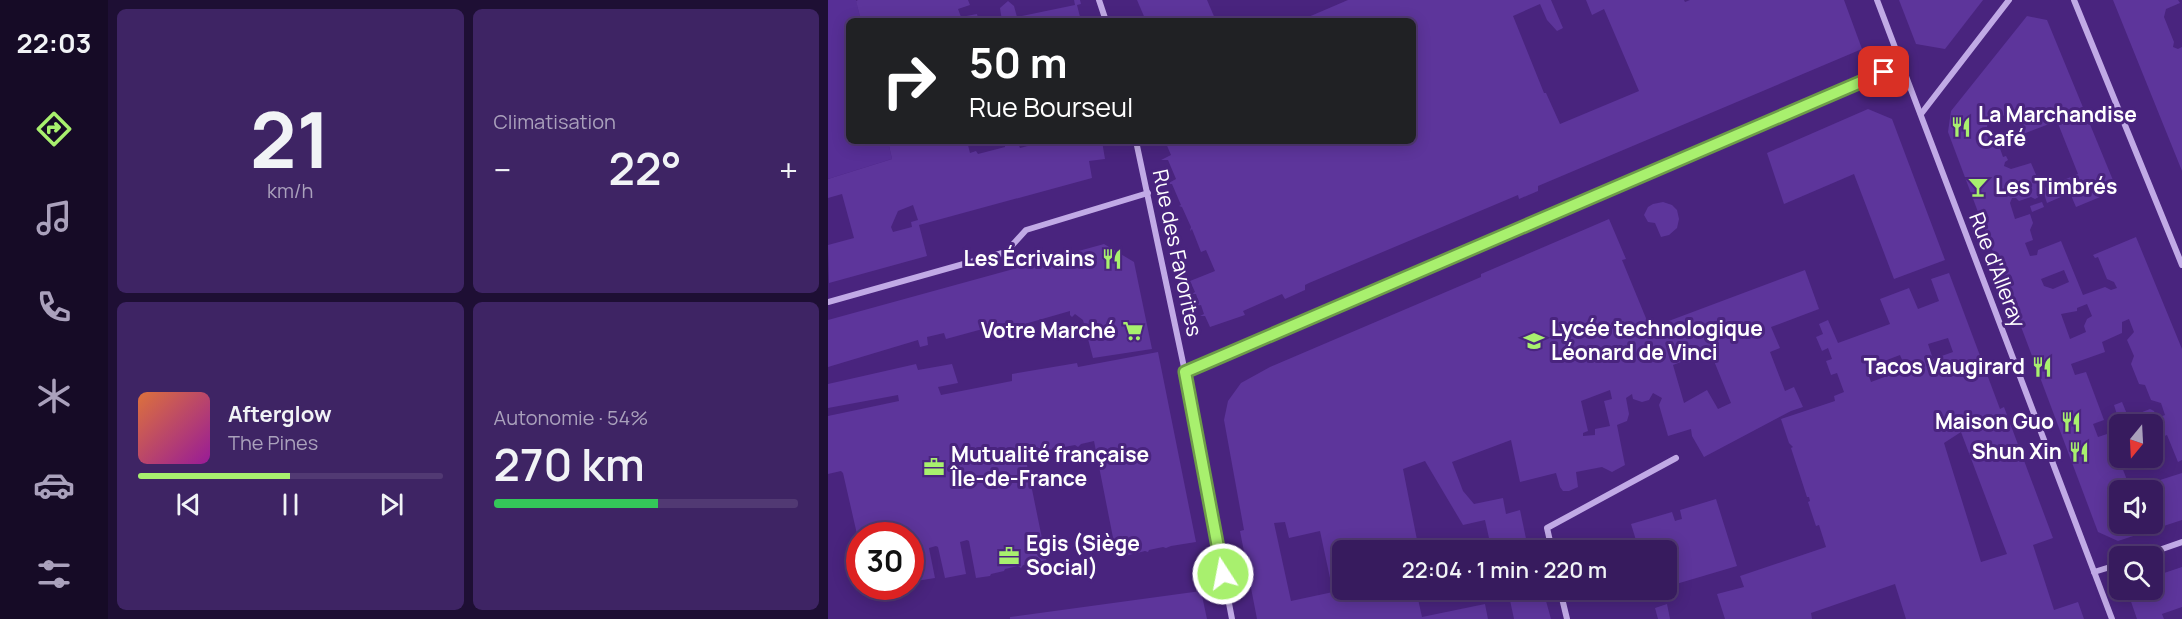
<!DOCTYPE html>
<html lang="fr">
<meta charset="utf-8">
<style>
body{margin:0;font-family:Manrope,sans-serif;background:#3e2464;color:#f1f3f6;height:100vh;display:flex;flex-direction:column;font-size:22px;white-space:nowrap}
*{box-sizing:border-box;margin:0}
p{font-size:20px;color:#aaa1bc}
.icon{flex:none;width:33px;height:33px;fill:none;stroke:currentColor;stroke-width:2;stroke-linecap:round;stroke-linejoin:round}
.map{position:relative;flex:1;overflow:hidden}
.sheet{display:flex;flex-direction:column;gap:9px;padding:9px;background:#1e0f34;width:720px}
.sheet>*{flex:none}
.top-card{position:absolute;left:18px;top:18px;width:570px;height:126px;border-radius:9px;box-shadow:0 3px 15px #0003,0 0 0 2px #513973;background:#202124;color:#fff;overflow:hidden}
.needle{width:39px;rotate:198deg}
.controls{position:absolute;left:1281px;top:414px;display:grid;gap:12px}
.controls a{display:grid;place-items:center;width:54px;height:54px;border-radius:9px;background:#371b5e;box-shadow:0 3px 15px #0003,0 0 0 2px #513973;font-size:30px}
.speed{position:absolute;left:18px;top:522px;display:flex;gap:12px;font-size:30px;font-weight:700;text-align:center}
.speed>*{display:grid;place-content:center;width:78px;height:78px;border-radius:50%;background:#371b5e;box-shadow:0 3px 15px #0003,0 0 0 2px #513973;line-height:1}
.speed .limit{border:9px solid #d22;background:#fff;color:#111}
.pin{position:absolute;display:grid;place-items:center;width:51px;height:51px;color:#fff;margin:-26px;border-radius:12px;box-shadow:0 3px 9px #0006}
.me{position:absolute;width:66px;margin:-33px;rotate:349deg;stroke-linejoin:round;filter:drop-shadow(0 0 4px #0008)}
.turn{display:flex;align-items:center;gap:21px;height:126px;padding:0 24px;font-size:27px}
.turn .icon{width:78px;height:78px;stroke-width:2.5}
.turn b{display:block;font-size:42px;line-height:51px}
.big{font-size:45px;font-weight:600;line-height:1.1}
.sheet .widget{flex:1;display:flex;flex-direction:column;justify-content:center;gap:9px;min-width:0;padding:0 21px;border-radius:9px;background:#3e2464}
.sheet .dial{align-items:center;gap:0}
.dial b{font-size:78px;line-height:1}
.song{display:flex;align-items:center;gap:18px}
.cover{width:72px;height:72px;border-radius:9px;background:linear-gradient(135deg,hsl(20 70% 55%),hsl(300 70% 35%))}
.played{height:6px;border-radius:3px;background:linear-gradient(90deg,#a8f06e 50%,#513973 50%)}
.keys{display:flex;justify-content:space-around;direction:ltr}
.heat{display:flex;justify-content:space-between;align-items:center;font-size:33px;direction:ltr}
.charge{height:9px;border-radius:4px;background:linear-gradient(90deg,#34c759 54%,#513973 0)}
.sheet .tiles{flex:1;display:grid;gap:9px;grid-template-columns:repeat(2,1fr)}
.trip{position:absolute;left:504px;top:540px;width:345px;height:60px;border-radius:9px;background:#371b5e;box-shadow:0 3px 15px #0003,0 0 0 2px #513973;font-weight:600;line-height:60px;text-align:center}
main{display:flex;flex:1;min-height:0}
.tabs{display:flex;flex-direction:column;width:108px;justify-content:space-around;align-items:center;background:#160b26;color:#aaa1bc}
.tabs .icon{width:42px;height:42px}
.tabs .current{color:#a8f06e}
.tabs b{font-size:27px;color:#f1f3f6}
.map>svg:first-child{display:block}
.green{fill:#572f96}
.building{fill:#5d359b;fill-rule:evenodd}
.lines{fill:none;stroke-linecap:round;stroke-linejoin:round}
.service{stroke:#c1aae6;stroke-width:4.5}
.minor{stroke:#c1aae6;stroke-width:6}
.route-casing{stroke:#6d9c48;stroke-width:15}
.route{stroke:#a8f06e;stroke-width:10}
.labels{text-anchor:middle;stroke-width:6;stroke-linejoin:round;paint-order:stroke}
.poi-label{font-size:21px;font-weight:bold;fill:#fff;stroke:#49247e;text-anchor:start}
.street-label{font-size:21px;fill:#fff;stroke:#49247e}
</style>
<main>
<nav class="tabs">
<b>22:03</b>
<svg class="icon current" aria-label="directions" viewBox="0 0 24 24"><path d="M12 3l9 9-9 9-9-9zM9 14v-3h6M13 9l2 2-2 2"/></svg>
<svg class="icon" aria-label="music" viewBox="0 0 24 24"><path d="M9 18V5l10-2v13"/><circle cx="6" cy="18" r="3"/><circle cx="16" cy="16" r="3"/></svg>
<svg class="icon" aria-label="phone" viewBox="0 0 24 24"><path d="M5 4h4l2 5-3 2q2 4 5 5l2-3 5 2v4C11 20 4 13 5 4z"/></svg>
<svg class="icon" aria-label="climate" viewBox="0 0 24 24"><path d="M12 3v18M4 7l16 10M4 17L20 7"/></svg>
<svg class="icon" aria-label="car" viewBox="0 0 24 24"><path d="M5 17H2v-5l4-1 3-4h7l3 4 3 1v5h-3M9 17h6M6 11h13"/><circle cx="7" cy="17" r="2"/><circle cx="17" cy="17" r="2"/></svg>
<svg class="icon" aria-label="filters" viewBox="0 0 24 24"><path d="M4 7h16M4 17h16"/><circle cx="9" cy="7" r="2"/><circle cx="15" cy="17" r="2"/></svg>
</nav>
<section class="sheet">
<div class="tiles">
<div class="widget dial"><b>21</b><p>km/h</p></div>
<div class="widget"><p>Climatisation</p>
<div class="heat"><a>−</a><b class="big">22°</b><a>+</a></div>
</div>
<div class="widget">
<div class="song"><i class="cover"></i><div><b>Afterglow</b><p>The Pines</p></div></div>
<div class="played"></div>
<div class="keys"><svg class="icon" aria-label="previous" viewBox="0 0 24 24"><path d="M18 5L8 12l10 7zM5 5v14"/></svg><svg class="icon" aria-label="pause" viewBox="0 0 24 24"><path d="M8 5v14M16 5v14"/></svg><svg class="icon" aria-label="next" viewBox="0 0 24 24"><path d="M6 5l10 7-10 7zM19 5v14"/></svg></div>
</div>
<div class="widget"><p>Autonomie · 54%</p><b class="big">270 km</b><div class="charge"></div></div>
</div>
</section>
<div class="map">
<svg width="1354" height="619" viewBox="0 0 1354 619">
<rect width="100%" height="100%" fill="#49247e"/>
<polygon class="green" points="0,0 28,0 33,21 21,21 21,141 60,141 64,159 0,179"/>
<g class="building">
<polygon points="30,0 140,0 142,5 130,9 133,17 149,14 150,18 159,16 159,21 33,21 28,1"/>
<polygon points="246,0 252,0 253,4 249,5 253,21 174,21 172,8 180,1 186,6 189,17 247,5"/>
<polygon points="309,0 379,0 388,21 318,21"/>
<polygon points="520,0 723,0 735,28 729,31 719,20 712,4 685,16 716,93 718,93 732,124 811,91 776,9 764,15 758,0 856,0 857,2 862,0 1016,0 1034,49 710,186 710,191 691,199 690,195 481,283 477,285 477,290 457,299 454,294 415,311 417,315 382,327 377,316 372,316 376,314 373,305 367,306 371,303 368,294 364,294 367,292 362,281 387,271 378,250 373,252 364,229 362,231 363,227 354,207 351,206 353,205 344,184 339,184 348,179 340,160 333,160 343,155 337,141 585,141 585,21 471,21"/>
<polygon points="1071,0 1155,0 1117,49 1088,44"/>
<polygon points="1285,0 1350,0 1352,3 1338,9 1336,17 1346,42 1345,47 1350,49 1354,47 1354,171"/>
<path d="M1199,16L1219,20L1289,190L1248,207L1242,193L1219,203L1216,194L1207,199L1203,197L1191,201L1188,198H1184L1182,203L1187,219L1202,214L1205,223L1202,230L1205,240L1197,243L1202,256L1209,255L1210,250L1233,241L1255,295L1277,287L1283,290L1289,288L1286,282L1279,279L1270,257L1267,258L1265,255L1308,237L1354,349V460L1350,462L1339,435L1324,441V424H1295L1305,421L1304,416L1322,409L1326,411L1329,418L1337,415L1333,403L1323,400L1317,385L1311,384L1303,364L1306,356L1299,340L1306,332L1301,319L1294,322V333L1274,342L1277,352L1243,364L1247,375L1258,372L1276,420L1265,424L1270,437L1279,434L1282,429L1292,426V453L1289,454L1299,480L1293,483L1296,490H1292V524H1324V490H1314L1313,486L1354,473V520L1290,541L1270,532L1120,132L1123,111ZM1186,112L1195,134L1229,121L1250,174L1214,189L1203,163L1183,169L1176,166L1177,162L1180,160L1178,156L1175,157L1169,140L1159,127L1160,121ZM1236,270L1241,282L1225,289L1216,286L1213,279ZM1259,304L1264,316L1259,319L1256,326L1258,332L1242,339L1233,314L1249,311V308Z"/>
<polygon points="1040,109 1064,119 1117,260 1066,279 1026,174 956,204 939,153"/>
<path d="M60,141H139L142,153L148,151L150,154L177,147V143L183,141H189L192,148L211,143V141H274L277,159L261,161L264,178L91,225L99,256L1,283L0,245L26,238L14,194L0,198V179L64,159ZM85,205L90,220L83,222L84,227L65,232L63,227L70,211Z"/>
<polygon points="835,202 844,205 849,210 851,219 849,228 841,235 833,237 827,223 820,222 816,215 820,207 825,204"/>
<polygon points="1214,202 1216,207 1204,212 1202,206"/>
<path d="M781,219L798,259L794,260L822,328L977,270L991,309L943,327L952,348L942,352L957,391L966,387L975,407L963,411L876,457L864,436L863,429L840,436L831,405L834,398L825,393L821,400L814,402L805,399L804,394L798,398L801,414L799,421L789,425L797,465L784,472L774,467L748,472L750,487L741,491H735L732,487L728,473L692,482L683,440L624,462L635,491L646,504L675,498L678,514L692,510L700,548L705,546L706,550H651L663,547L657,520L635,525L597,461L575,469L591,550H514V591L511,592L513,601L525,598L523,590H588L594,617L657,604L660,619H429L412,531L416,530L396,420L400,401L413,383L442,367L653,277V274ZM882,351L903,403L890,409L879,390L856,403L845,365ZM782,390L784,399L776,401L782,426L767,429V435L755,436V433L760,431L753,401ZM457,522L461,538L492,531L505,592L463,601L446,523Z"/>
<polygon points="276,244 306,262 324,349 265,358 255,320 247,314 244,317 242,315 242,311 186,327 184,321 118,339 116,333 99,337 100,345 92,347 90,340 0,367 0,320"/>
<path d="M1121,273L1172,409L1176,407L1225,538L1205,545L1226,610L1250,602L1256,619H1078L1067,584L983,613L984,619H897L889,594L916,587L912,576L998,547L991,525L988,526L980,502L982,501L981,497H979L963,448L965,447L961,443L953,419L1007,401L1006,396L1016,392L1009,373L1003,375L998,361L1004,359L1000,348L994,351L988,337L995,334L991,324L1000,320L1010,343L1062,324L1052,299L1081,288L1090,309L1111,301L1103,279ZM1120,338L1125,352L1105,359L1100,344ZM1072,355L1078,369L1043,382L1038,368ZM1133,432L1179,554L1153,562L1116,443Z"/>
<polygon points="330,352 368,542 343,546 338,548 335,547 321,550 320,552 317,551 289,558 266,441 253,444 250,447 247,445 215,451 211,454 209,452 197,455 219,563 216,561 195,565 193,568 190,566 177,569 176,571 163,574 162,576 148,578 141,541 139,540 132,542 138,574 117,578 110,547 108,546 101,548 107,578 82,582 82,536 32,536 31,543 15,473 13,471 0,474 0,416 71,401 70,395 0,408 0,384 88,364 90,370 124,364 130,383 110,387 113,395 184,381 184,374 249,363 250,367"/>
<polygon points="1294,402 1299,414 1290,418 1286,405"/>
<polygon points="1325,445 1329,457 1312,464 1310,458 1324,458"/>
<polygon points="888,499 909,566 838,587 838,550 811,550 803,524 844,512 847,521 850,520 854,519 852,510"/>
<polygon points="1354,567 1354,607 1334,614 1336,619 1309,619 1299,590 1324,590 1324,577"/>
<polygon points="655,590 715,590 723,619 686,619 680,591 656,596"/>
<polygon points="373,591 379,619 182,619 182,617"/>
<polygon points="839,604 842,619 830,619 827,608"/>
</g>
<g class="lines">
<polyline class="service" points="357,372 1074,64"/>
<g class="minor">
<polyline points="271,0 278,21"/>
<polyline points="1049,0 1284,619"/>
<polyline points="1246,0 1354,265"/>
<polyline points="1093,114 1181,0"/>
<polyline points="308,141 357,372 404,619"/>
<polyline points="0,302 178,252 198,230 320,193"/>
<polyline points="724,550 719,528 848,458"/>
<polyline points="1314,556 1354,542"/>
<polyline points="1266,572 1292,564"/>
<polyline points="732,590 739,619"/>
</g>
</g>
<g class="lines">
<g class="route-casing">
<polyline id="route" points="395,574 357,372 1056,72"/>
</g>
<use href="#route" class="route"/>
</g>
<defs>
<g id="restaurant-bare" transform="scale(1.62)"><path d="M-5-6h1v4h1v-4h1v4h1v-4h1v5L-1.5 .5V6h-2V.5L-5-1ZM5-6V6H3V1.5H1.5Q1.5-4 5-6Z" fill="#a8f06e" stroke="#49247e" stroke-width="2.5" paint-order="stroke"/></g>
<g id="bar-bare" transform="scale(1.62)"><path d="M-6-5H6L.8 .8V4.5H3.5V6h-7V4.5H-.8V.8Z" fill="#a8f06e" stroke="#49247e" stroke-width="2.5" paint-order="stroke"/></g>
<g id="supermarket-bare" transform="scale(1.62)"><path d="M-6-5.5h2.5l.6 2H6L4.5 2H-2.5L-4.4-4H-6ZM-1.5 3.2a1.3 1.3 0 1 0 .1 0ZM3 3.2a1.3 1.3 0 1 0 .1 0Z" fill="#a8f06e" stroke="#49247e" stroke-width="2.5" paint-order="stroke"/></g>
<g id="school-bare" transform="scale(1.62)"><path d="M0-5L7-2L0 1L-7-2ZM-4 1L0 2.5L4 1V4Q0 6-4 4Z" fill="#a8f06e" stroke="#49247e" stroke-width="2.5" paint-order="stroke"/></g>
<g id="office-bare" transform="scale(1.62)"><path d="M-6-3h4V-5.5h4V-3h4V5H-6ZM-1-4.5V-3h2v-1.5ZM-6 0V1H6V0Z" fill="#a8f06e" stroke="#49247e" stroke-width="2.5" paint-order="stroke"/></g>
</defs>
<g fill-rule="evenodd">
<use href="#restaurant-bare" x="1133" y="127"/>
<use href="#bar-bare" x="1150" y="187"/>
<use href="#restaurant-bare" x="284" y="259"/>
<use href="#supermarket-bare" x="305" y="331"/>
<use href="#school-bare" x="706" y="341"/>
<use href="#restaurant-bare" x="1214" y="367"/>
<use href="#restaurant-bare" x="1243" y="422"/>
<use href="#restaurant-bare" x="1251" y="452"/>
<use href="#office-bare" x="106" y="467"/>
<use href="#office-bare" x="181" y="556"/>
</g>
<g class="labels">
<g class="poi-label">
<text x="1150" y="122">La Marchandise<tspan x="1150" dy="24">Café</tspan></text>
<text x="1167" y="194">Les Timbrés</text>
<text x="267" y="266" text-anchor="end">Les Écrivains</text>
<text x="723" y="336">Lycée technologique<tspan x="723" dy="24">Léonard de Vinci</tspan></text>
<text x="288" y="338" text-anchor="end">Votre Marché</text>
<text x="1197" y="374" text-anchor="end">Tacos Vaugirard</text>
<text x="1226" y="429" text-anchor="end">Maison Guo</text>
<text x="1234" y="459" text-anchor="end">Shun Xin</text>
<text x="123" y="462">Mutualité française<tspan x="123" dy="24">Île-de-France</tspan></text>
<text x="198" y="551">Egis (Siège<tspan x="198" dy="24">Social)</tspan></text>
</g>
<g class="street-label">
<text transform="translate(349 253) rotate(78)" y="7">Rue des Favorites</text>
<text transform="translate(1169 270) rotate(69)" y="7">Rue d'Alleray</text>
</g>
</g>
</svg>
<div class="controls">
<a><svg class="needle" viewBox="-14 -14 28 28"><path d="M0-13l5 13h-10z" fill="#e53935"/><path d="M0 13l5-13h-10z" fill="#aaa1bc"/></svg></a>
<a><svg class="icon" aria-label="sound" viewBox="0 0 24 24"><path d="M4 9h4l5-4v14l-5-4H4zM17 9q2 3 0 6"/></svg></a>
<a><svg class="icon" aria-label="search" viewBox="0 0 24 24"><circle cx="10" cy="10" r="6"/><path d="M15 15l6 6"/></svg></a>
</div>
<div class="speed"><div class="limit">30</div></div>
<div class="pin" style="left:1056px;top:72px;background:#d93025"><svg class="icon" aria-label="arrive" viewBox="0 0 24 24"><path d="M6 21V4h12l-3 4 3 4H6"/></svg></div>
<svg class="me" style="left:395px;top:574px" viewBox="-20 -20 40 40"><circle r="17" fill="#a8f06e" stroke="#fff" stroke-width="3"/><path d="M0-11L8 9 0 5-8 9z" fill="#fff"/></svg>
<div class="trip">22:04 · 1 min · 220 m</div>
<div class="top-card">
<div class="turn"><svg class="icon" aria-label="right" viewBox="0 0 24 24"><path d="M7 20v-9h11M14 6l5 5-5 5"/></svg><div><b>50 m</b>Rue Bourseul</div></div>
</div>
</div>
</main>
